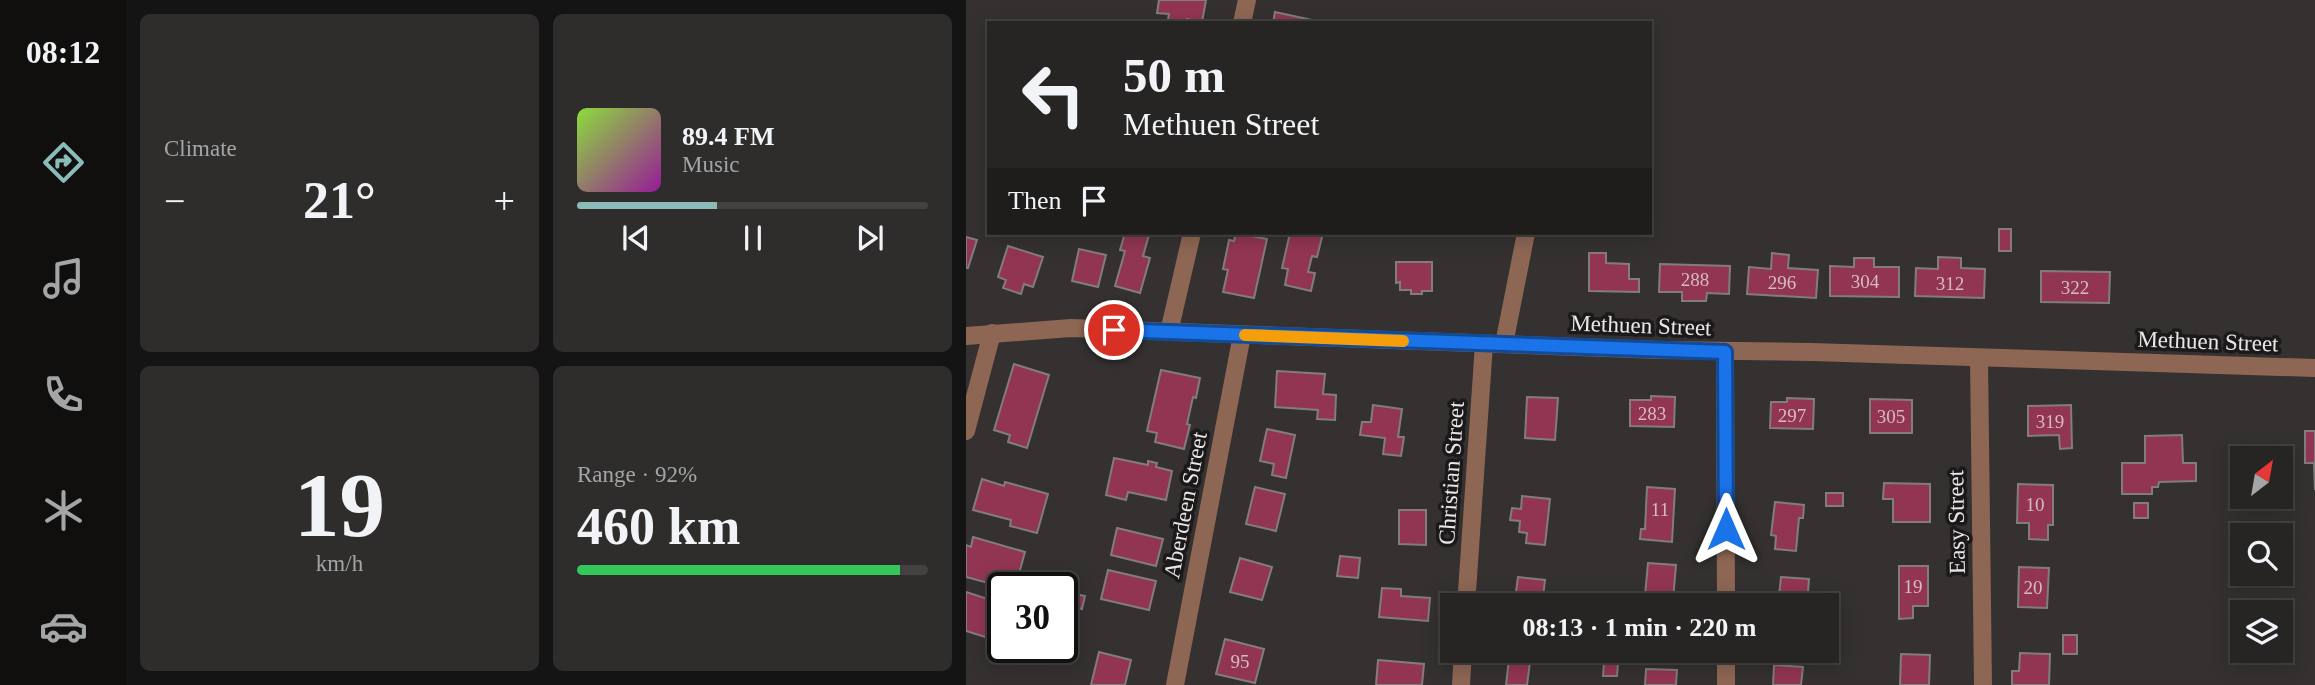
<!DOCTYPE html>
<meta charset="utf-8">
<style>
body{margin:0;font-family:"Times New Roman",serif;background:#2f2d2c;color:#f1f3f6;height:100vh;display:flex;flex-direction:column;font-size:26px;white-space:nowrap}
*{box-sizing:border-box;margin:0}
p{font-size:23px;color:#a4a5a6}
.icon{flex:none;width:38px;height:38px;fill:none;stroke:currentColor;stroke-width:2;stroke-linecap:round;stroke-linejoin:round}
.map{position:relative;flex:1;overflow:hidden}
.panel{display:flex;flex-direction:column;gap:14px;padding:14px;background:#151414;width:840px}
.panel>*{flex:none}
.top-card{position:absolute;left:21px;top:21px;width:665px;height:214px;border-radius:0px;box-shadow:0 4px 18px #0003,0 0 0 2px #434241;background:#272524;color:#f1f3f6;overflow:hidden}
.needle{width:46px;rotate:31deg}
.tools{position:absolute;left:1264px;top:446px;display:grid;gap:14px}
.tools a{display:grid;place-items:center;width:63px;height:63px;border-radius:0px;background:#272524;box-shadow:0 4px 18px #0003,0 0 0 2px #434241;font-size:35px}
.speed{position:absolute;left:21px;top:572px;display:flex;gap:14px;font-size:35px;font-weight:700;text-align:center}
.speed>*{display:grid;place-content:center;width:91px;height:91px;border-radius:50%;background:#272524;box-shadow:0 4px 18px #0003,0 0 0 2px #434241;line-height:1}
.speed .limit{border:4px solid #111;border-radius:10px;background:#fff;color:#111}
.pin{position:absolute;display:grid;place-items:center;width:60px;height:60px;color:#fff;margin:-30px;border:4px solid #fff;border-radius:50%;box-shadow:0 2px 7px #0007}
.me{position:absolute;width:77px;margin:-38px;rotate:0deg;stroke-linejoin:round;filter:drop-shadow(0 0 5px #0008)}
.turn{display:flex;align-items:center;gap:24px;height:147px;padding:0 21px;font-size:32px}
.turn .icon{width:91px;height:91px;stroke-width:2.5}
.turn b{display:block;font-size:49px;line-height:60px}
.then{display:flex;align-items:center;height:66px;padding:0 21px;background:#0003;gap:14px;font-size:26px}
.big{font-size:52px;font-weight:600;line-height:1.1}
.panel .tile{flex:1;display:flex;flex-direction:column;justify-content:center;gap:10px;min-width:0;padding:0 24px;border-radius:10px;background:#2f2d2c}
.panel .dial{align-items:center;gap:0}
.dial b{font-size:91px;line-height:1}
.song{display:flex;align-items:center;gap:21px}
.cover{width:84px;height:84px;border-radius:10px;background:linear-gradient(135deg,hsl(90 70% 55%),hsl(300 70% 35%))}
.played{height:7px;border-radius:4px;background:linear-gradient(90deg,#8bbbb9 40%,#434241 40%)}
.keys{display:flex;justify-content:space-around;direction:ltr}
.heat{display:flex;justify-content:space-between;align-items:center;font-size:38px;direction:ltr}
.charge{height:10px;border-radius:5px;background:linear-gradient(90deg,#34c759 92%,#434241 0)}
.panel .tiles{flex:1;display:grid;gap:14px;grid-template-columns:repeat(2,1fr)}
.trip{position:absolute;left:474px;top:593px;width:399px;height:70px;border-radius:0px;background:#272524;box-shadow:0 4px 18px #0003,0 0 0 2px #434241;font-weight:600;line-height:70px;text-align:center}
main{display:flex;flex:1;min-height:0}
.tabs{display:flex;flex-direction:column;width:126px;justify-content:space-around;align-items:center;background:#100f0e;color:#a4a5a6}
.tabs .icon{width:49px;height:49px}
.tabs .on{color:#8bbbb9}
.tabs b{font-size:32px;color:#f1f3f6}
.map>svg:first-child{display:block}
.building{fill:#923553;stroke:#817d7e;stroke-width:2}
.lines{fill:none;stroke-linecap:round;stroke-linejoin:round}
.minor{stroke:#8e6654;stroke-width:18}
.tertiary{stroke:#8e6654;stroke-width:18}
.route-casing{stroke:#114b97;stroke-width:18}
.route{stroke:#1a73e8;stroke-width:12}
.slow{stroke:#f59e0b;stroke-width:12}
.labels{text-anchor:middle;stroke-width:7;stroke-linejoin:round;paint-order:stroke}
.number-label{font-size:19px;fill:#d4bbc2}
.street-label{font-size:23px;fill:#eae8e7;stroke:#1b1919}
</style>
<main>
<nav class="tabs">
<b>08:12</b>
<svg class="icon on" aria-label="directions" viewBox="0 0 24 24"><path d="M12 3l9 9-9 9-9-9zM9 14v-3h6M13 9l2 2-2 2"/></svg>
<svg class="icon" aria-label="music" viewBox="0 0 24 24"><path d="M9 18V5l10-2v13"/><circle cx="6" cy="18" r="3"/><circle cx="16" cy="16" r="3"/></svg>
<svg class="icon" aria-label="phone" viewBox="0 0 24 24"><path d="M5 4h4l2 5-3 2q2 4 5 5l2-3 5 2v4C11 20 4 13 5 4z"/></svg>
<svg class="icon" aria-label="climate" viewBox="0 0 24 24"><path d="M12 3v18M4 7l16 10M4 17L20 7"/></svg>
<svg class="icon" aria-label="car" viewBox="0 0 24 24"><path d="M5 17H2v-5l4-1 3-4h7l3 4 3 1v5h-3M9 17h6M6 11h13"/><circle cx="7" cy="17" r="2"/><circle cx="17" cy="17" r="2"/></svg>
</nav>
<section class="panel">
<div class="tiles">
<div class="tile"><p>Climate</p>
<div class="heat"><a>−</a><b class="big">21°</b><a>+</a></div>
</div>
<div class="tile">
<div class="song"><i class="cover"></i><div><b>89.4 FM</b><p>Music</p></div></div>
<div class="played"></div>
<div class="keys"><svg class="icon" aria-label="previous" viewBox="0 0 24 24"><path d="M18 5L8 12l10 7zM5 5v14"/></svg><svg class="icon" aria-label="pause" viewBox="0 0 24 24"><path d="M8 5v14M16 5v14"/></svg><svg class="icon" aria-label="next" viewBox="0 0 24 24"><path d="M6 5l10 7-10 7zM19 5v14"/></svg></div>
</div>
<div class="tile dial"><b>19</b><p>km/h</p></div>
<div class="tile"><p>Range · 92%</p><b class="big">460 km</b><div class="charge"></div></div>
</div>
</section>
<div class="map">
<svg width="1349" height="685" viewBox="0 0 1349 685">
<rect width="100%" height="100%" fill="#343130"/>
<g class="building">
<polygon points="193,0 240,0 236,22 221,19 221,23 217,23 202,20 203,14 191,13"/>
<polygon points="309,12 360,23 307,23"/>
<rect x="1033" y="229" width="12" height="22"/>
<polygon points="159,233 183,235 177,256 184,258 174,293 149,286 159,251 154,250"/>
<polygon points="270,233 301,239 288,298 257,292 262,270 257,269 263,240 268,241"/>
<polygon points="324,233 357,233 351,257 346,256 342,272 349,273 345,291 319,285 322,269 316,268"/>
<polygon points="0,237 11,240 2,268 0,268"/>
<polygon points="42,246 77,257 67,287 58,284 55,294 37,288 40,280 32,277"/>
<polygon points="113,249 140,255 132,287 106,281"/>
<polygon points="623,253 640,253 640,263 663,264 663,279 673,279 673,292 623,291"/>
<polygon points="806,253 823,255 822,268 852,270 850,298 781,294 783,267 805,269"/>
<polygon points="972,257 995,258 995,268 1019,269 1018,298 949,296 950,268 972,269"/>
<polygon points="888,258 908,258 908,267 933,267 933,297 864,296 864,266 888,267"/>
<polygon points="430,262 466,262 466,291 456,291 456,294 445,294 445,290 434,290 434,282 430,283"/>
<polygon points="694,264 764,266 763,294 741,293 740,301 716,301 716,292 693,292"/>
<polygon points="1075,271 1144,272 1143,303 1075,302"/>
<polygon points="48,364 83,375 61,448 42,442 44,435 28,430"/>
<polygon points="195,370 234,378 230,398 227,397 221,424 224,425 218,449 189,442 191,433 181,431"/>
<polygon points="311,371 359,374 357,394 370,395 369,420 351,419 352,410 309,407"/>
<polygon points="685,396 709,397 708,427 664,426 664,400 685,400"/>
<polygon points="561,397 592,398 589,440 559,438"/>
<polygon points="821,398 848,399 847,429 804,428 805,402 821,402"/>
<polygon points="904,399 946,400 946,433 904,433"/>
<polygon points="407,405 436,409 432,437 438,437 435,456 417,454 419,438 394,435 396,422 405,422"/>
<polygon points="1105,405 1106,448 1094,449 1093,435 1062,436 1062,406"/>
<polygon points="301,429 329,435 320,478 306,475 308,464 294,461"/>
<polygon points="1339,431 1349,431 1349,490 1348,463 1339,463"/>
<polygon points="1216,435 1217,463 1230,463 1230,481 1193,482 1192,487 1186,487 1186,494 1156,494 1156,463 1179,463 1179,436"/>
<polygon points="148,458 182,465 182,461 191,463 190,467 206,471 200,500 162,492 160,500 140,495"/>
<polygon points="16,479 38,486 39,482 82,494 71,533 44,526 45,520 7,510"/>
<polygon points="918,483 964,484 964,522 927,522 927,499 917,499"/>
<polygon points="1052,484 1087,485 1087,525 1082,525 1082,540 1063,539 1063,523 1051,523"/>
<polygon points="289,487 319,494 310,531 280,524"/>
<polygon points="681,487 709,489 706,542 674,539 675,529 679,529"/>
<rect x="860" y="493" width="17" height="13"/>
<polygon points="556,496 584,499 579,545 560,543 561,533 553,532 554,521 544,520 546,508 555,509"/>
<polygon points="809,502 838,505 837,518 833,518 830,551 809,549 810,536 805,535"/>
<rect x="1168" y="503" width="14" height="15"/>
<polygon points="433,510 460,510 460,545 433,544"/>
<polygon points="151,528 197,539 190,566 145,555"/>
<polygon points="7,537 59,552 49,588 41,588 0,577 0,545 5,547"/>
<polygon points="374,556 394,558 392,578 371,576"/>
<polygon points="274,558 306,567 296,600 264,592"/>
<polygon points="682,563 710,565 707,600 699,599 698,606 678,606"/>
<polygon points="933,566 962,566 962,606 947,606 947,618 933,619"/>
<polygon points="1053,567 1083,568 1081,608 1052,607"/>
<polygon points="142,570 190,581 183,610 135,599"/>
<polygon points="552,577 579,580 576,606 548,606"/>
<polygon points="815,577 843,579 841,606 812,606"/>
<polygon points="416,588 435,589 435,596 464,598 462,621 413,617"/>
<polygon points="96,591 119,596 116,609 96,604"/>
<polygon points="0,592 37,604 37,627 32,641 0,631"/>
<polygon points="96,614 113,618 108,639 96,636"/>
<rect x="1097" y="635" width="14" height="19"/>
<polygon points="259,639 298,649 289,683 250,674"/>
<polygon points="133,652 165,660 159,685 125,685"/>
<polygon points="1054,653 1084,654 1083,685 1046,685 1046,671 1053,671"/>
<polygon points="935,654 964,655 963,685 934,685"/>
<polygon points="543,659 564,662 561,685 540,685"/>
<polygon points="412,660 458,664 456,685 410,685"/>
<polygon points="638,662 652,663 651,676 637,676"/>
<polygon points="808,665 837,667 835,685 807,685"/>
<polygon points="680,669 711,670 710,685 679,685"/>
</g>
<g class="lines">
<g class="minor">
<polyline points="276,23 281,0"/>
<polyline points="203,332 226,233"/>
<polyline points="538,344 560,233"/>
<polyline points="759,352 760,606"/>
<polyline points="1013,358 1017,685"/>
<polyline points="0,431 26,333"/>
<polyline points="500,606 518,344"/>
<polyline points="760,651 760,685"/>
<polyline points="209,685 276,335"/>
<polyline points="495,685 497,651"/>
</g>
<polyline class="tertiary" points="0,336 105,328 694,350 846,352 1349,368"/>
</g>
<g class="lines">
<g class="route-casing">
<polyline id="route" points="148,330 759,352 760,529"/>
</g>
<use href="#route" class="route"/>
<polyline class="slow" points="279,335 437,341"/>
</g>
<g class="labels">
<g class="number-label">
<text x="729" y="286">288</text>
<text x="899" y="288">304</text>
<text x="816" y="289">296</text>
<text x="984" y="290">312</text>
<text x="1109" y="294">322</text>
<text x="686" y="420">283</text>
<text x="826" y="422">297</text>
<text x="925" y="423">305</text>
<text x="1084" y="428">319</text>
<text x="1069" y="511">10</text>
<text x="694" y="516">11</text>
<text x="947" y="593">19</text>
<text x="1067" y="594">20</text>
<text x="274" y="668">95</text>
</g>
<g class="street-label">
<text transform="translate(675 325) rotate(2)" y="8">Methuen Street</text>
<text transform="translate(1242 341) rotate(2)" y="8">Methuen Street</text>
<text transform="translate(485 473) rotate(-86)" y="8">Christian Street</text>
<text transform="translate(219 505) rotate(-79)" y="8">Aberdeen Street</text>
<text transform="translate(990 522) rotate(-91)" y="8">Easy Street</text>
</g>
</g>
</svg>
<div class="tools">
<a><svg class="needle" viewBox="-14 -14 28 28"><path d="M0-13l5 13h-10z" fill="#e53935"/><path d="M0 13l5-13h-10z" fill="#a4a5a6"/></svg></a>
<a><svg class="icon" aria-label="search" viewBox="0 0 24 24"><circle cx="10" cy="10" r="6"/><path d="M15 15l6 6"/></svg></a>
<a><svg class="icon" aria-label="layers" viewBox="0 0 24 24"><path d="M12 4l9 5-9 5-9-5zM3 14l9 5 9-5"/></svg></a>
</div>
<div class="speed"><div class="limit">30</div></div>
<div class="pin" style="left:148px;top:330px;background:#d93025"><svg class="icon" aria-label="arrive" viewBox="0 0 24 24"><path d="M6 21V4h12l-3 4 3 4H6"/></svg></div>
<svg class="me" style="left:760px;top:529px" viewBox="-20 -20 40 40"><path d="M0-17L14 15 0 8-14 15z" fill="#1a73e8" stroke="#fff" stroke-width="4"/></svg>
<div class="trip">08:13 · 1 min · 220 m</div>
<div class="top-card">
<div class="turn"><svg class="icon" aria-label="left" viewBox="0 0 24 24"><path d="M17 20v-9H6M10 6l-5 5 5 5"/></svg><div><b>50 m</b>Methuen Street</div></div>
<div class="then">Then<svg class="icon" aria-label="arrive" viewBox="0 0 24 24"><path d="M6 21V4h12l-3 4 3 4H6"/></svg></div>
</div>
</div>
</main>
